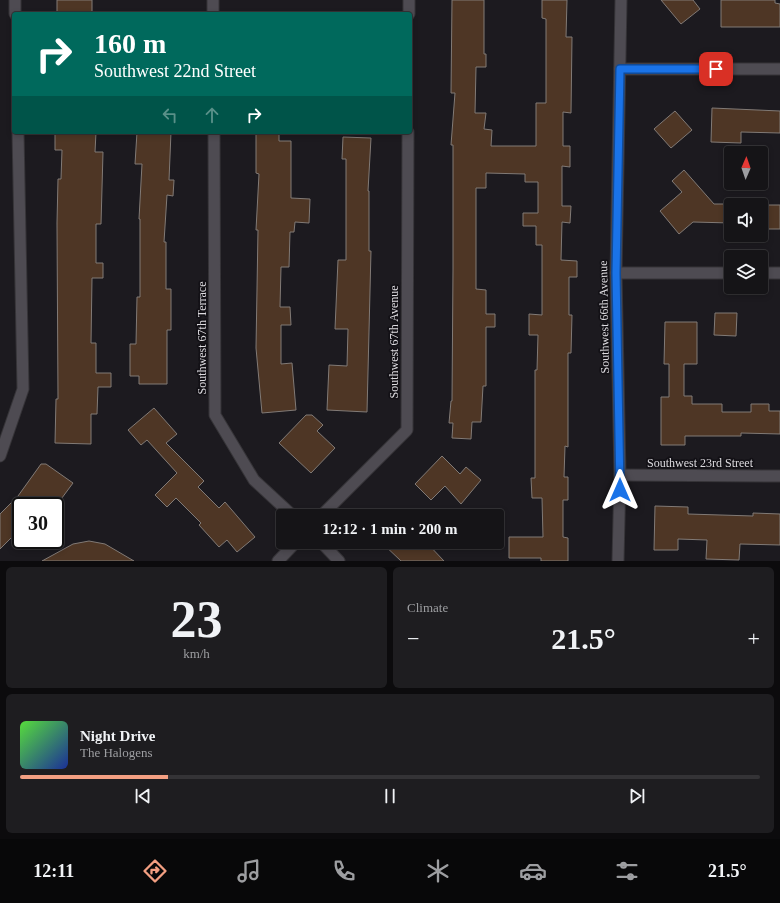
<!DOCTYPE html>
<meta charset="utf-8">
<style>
body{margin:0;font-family:"Times New Roman",serif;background:#1e1d20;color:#f1f3f6;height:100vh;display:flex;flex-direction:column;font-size:15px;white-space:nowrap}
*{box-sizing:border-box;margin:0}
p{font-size:13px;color:#9d9ea1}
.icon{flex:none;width:22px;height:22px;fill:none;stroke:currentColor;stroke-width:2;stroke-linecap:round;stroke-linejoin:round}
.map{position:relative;height:561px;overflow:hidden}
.sheet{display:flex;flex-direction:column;gap:6px;padding:6px;background:#0c0b0d;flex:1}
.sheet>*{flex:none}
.hud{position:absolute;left:12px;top:12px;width:400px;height:122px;border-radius:4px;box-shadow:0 2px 6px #0003,0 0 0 1px #343336;background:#00695c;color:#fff;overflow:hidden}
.needle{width:26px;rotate:2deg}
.fabs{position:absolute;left:724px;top:146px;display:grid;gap:8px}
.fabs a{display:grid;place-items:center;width:44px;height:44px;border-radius:4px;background:#151417;box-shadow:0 2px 6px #0003,0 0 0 1px #343336;font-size:20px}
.speed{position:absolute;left:12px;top:497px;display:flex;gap:8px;font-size:20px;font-weight:700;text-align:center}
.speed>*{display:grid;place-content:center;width:52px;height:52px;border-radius:50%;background:#151417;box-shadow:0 2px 6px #0003,0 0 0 1px #343336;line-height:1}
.speed .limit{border:2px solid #111;border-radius:6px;background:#fff;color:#111}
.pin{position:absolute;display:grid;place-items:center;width:34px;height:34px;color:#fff;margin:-17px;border-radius:8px;box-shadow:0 2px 6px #0006}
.me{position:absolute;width:44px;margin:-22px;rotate:0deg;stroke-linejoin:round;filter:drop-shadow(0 0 3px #0008)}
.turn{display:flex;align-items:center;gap:14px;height:84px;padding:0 16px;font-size:18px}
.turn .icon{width:52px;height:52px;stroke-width:2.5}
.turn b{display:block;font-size:28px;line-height:34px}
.lanes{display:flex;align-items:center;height:38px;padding:0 16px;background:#0003;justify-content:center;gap:20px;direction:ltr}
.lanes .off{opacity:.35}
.big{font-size:30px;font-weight:700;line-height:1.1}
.sheet .tile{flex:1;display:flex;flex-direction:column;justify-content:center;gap:6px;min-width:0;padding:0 14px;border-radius:6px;background:#1e1d20}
.sheet .dial{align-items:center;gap:0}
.dial b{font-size:52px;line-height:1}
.song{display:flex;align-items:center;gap:12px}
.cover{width:48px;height:48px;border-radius:6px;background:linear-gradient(135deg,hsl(110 70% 55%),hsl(230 70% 35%))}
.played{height:4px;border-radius:2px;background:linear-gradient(90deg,#f39f82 20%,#343336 20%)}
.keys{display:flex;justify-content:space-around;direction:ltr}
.heat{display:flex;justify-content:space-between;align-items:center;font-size:22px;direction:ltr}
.sheet .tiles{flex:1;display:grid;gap:6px;grid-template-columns:1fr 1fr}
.tile:last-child{grid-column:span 2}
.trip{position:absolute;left:276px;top:509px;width:228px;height:40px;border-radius:4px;background:#151417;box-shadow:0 2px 6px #0003,0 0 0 1px #343336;font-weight:700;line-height:40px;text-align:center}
.tabs{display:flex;height:64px;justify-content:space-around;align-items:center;background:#080809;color:#9d9ea1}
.tabs .icon{width:28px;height:28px}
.tabs .selected{color:#f39f82}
.tabs b{font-size:18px;color:#f1f3f6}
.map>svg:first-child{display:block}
.building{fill:#4e3625;stroke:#817a76}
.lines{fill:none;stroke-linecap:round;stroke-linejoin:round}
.minor-casing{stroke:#363438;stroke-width:13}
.minor{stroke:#4e4b52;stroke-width:11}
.route-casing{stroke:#114b97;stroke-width:10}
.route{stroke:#1a73e8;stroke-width:7}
.labels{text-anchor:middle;stroke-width:3.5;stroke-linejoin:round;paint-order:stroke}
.street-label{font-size:12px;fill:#dedce0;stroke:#131116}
</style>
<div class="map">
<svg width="780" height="561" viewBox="0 0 780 561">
<rect width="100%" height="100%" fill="#1c1a1f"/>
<g class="building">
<rect x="57" y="0" width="35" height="14"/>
<polygon points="452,0 484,0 484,54 486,54 486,67 476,67 475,113 486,113 484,129 492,130 491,146 536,146 536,103 546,103 546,19 542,18 542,0 567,0 566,37 572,37 571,113 563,112 563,146 570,146 570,167 562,166 562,206 571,206 570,223 562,222 561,260 577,261 577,277 569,277 569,315 572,315 571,353 568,353 568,447 565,446 564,477 568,477 568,500 563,500 563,537 568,538 568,561 541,561 541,558 509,558 509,537 543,537 542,498 532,498 531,478 535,478 535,370 537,370 538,335 529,335 529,314 542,315 542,245 536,245 536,226 523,226 523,213 538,213 538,182 525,182 525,174 486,173 486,188 476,188 476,289 486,290 486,314 495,314 495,327 486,327 486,386 483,386 481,422 472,422 471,439 452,438 453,423 449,423 451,401 452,401 453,269 453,145 451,145 455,93 451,93"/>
<polygon points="661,0 693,0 700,9 681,24"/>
<polygon points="721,0 775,0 775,3 780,4 780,27 721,27"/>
<polygon points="712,108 780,111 780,133 741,132 741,143 711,142"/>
<polygon points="675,111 692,130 671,148 654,129"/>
<polygon points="55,132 96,132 95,152 103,152 101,224 96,224 96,263 103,263 103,278 92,278 91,343 96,343 96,373 111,373 111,387 98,387 97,414 91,414 91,444 55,443 56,399 58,399 57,223 58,179 61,179 62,150 55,150"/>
<polygon points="137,132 171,132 169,180 174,180 173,196 167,195 164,242 166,242 166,289 171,289 171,330 167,330 167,384 139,384 139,376 130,376 130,344 136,344 137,297 140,297 140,219 139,219 142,164 135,164"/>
<polygon points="256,132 279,132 279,141 291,141 291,198 310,199 309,223 295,222 294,232 290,232 289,267 281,267 280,307 290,307 291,325 281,325 281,364 292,363 296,410 262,413 256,348 258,230 256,230 259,174 256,173"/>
<polygon points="343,137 371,138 368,191 369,191 369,251 371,251 367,412 327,410 329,365 347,366 348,329 335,329 338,260 346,260 346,159 342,159"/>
<polygon points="684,170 714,204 731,204 731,223 693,222 679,234 660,211 682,192 672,181"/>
<rect x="761" y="205" width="19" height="24"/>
<polygon points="715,313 737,313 736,336 714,335"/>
<polygon points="665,322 697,322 697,364 684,364 684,396 692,396 692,404 722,404 722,412 751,412 751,404 769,404 769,411 780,411 780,434 741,433 741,436 685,436 685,445 661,445 661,397 669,397 669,364 664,364"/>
<polygon points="154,408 177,434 166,443 204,481 198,487 219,508 225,502 255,537 237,552 227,540 219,547 199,525 201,523 176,498 167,507 155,495 177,473 147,440 141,445 128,430"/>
<polygon points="306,415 312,415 323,425 317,431 335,448 311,473 279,443"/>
<polygon points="442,456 460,474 466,467 481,480 461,504 445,486 431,500 415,484"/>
<polygon points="41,464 46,464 73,483 56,506 21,506 21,528 0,549 0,514 18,496"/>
<polygon points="655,506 688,507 688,514 753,516 753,513 780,514 780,545 740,544 739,560 706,559 707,540 678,539 678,550 654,550"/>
<polygon points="89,541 105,544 134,561 42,561 73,544"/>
<polygon points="381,542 426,542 444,561 401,561"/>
</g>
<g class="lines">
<g class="minor-casing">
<g id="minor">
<polyline points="15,0 15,14"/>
<polyline points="213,0 213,14"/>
<polyline points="409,14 409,0"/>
<polyline points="620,69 780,69"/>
<polyline points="214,132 215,415 254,480 293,516"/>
<polyline points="616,273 731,273"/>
<polyline points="761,273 780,273"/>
<polyline points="0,456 23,389 18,132"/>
<polyline points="620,475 780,476"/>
<polyline points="321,516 407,430 408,132"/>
<polyline points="321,542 339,561"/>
<polyline points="278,561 296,542"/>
<polyline points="618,561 620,475 616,273 621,0"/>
</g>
</g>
<use href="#minor" class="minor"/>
</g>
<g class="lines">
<g class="route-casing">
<polyline id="route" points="620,490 616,273 620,69 716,69"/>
</g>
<use href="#route" class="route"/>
</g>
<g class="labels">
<g class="street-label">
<text transform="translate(604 317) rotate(-91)" y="4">Southwest 66th Avenue</text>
<text transform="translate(202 338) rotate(-90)" y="4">Southwest 67th Terrace</text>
<text transform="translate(394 342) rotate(-90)" y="4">Southwest 67th Avenue</text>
<text x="700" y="467">Southwest 23rd Street</text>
</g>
</g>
</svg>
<div class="fabs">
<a><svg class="needle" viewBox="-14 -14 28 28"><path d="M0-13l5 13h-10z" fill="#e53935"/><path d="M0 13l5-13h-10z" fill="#9d9ea1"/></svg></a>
<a><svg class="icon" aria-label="sound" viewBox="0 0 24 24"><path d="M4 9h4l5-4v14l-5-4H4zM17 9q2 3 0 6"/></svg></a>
<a><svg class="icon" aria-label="layers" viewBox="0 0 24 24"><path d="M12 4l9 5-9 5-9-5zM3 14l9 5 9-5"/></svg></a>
</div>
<div class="speed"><div class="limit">30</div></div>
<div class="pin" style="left:716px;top:69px;background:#d93025"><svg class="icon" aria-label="arrive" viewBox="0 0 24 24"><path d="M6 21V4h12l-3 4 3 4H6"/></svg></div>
<svg class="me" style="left:620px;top:490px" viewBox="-20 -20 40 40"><path d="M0-17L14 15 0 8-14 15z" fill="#1a73e8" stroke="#fff" stroke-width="4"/></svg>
<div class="trip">12:12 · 1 min · 200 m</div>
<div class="hud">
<div class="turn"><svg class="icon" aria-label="right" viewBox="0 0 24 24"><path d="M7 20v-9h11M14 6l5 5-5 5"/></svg><div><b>160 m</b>Southwest 22nd Street</div></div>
<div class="lanes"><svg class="icon off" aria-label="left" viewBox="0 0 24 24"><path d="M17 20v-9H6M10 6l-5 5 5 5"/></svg><svg class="icon off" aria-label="ahead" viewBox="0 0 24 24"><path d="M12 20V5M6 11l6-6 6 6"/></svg><svg class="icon" aria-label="right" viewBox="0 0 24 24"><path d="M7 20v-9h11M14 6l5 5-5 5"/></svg></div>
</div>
</div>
<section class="sheet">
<div class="tiles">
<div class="tile dial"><b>23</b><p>km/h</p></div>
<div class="tile"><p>Climate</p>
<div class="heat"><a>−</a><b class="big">21.5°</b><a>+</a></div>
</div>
<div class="tile">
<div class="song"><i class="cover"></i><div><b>Night Drive</b><p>The Halogens</p></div></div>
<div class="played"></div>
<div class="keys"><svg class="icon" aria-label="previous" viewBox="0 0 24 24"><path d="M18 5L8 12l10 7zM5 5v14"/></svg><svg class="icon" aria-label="pause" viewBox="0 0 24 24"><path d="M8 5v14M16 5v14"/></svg><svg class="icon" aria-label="next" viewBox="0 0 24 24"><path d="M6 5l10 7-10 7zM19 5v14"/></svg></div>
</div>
</div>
</section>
<nav class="tabs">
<b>12:11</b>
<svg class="icon selected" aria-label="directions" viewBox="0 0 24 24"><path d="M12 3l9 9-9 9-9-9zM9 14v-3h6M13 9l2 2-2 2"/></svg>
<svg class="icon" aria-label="music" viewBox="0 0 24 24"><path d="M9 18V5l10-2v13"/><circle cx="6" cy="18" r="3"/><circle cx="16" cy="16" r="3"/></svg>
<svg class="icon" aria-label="phone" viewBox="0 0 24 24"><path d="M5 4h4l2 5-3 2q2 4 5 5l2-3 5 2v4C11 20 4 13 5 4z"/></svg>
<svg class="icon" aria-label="climate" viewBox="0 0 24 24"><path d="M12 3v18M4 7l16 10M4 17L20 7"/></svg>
<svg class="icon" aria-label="car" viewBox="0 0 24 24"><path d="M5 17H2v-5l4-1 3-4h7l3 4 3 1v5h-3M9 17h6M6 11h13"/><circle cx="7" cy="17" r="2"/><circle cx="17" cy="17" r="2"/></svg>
<svg class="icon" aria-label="filters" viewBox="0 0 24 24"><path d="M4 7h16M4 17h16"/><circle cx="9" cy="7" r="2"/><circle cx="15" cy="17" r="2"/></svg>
<b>21.5°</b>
</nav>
